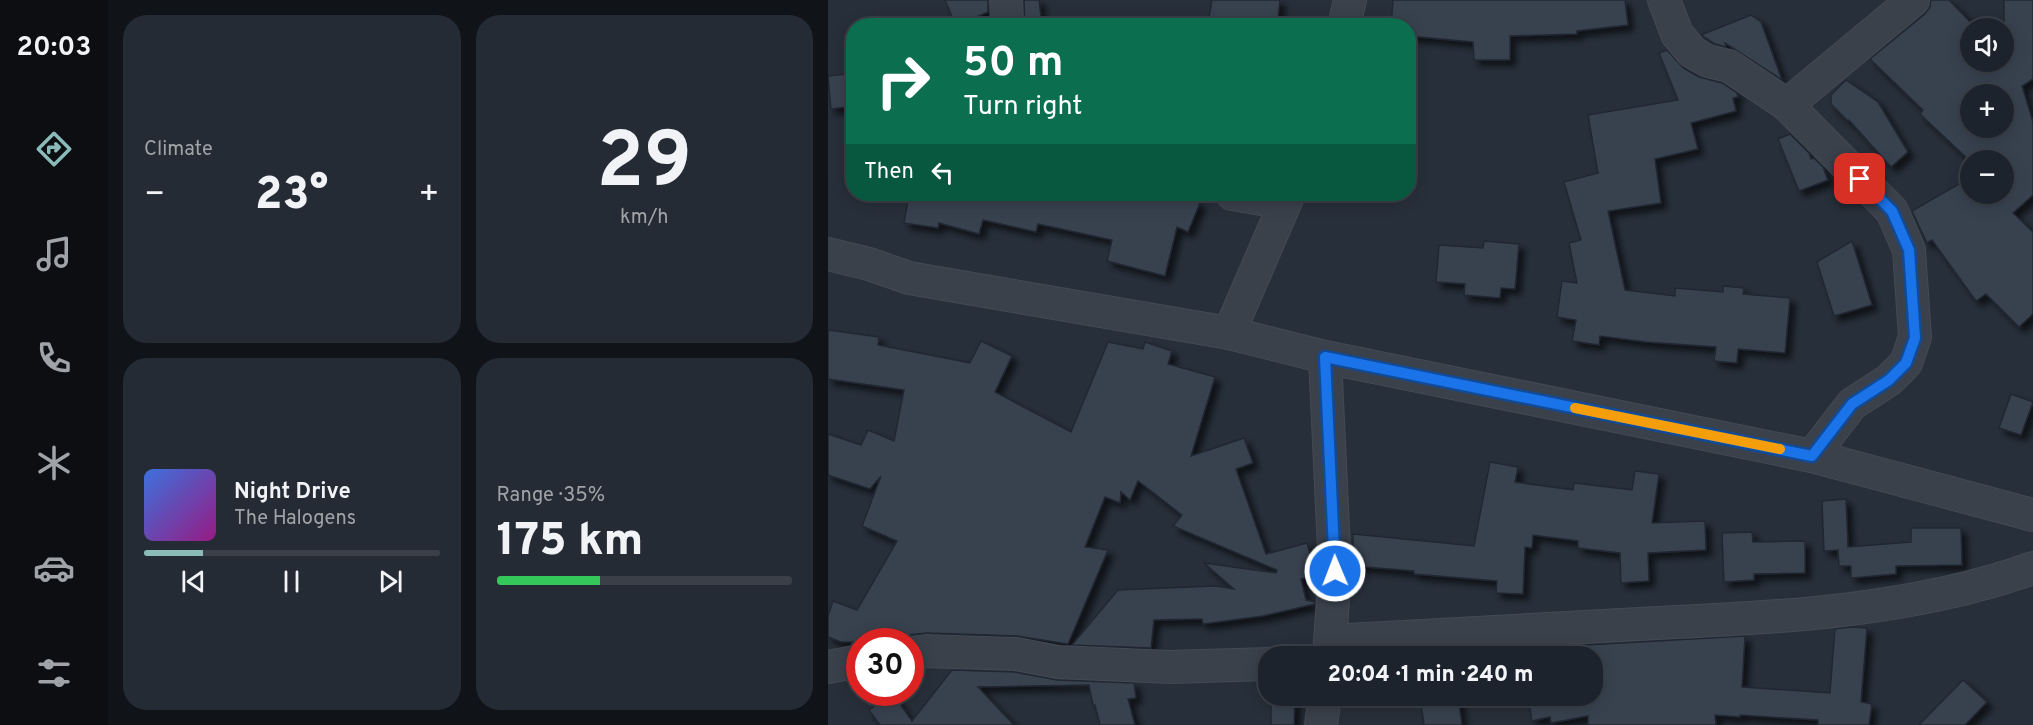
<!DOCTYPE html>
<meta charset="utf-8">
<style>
body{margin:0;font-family:Overpass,sans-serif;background:#252b34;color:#f1f3f6;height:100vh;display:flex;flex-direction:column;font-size:22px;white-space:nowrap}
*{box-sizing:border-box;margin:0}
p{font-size:20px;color:#a0a4a9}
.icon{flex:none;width:33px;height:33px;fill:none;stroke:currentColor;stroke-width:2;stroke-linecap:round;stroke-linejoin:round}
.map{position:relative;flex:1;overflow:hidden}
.details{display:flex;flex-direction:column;gap:15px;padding:15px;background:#101318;width:720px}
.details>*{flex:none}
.top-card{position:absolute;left:18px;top:18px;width:570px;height:183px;border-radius:24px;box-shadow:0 3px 15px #0003,0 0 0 2px #3b4048;background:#0b6e4f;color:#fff;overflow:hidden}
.controls{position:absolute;left:1132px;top:18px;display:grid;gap:12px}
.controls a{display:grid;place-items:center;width:54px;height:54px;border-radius:50%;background:#1d232c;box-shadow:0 3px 15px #0003,0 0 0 2px #3b4048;font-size:30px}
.speed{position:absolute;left:18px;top:628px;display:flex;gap:12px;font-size:30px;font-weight:700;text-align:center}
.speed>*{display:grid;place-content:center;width:78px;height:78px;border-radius:50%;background:#1d232c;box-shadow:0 3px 15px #0003,0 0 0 2px #3b4048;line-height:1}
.speed .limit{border:9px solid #d22;background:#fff;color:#111}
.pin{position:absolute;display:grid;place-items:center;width:51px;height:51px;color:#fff;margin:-26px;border-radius:12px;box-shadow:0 3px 9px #0006}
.me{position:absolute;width:66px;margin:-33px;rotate:359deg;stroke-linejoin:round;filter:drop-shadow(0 0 4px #0008)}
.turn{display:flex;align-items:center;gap:21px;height:126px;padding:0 18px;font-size:27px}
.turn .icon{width:78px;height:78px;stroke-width:2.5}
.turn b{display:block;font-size:42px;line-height:51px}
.then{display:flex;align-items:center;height:57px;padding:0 18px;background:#0003;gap:12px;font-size:22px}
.big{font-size:45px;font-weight:800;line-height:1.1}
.details .card{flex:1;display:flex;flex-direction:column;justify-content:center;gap:9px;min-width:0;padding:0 21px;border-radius:24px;background:#252b34}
.details .dial{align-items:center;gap:0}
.dial b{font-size:78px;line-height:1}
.song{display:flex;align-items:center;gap:18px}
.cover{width:72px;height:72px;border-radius:9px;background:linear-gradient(135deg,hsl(220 70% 55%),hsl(310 70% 35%))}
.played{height:6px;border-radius:3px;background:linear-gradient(90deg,#8bbbb9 20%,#3b4048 20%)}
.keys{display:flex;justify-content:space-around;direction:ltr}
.heat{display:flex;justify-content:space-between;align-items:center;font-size:33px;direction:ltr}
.charge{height:9px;border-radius:4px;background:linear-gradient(90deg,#34c759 35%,#3b4048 0)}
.details .tiles{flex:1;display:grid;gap:15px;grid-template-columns:repeat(2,1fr)}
.trip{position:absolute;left:430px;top:646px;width:345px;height:60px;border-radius:24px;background:#1d232c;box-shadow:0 3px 15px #0003,0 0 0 2px #3b4048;font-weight:800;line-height:60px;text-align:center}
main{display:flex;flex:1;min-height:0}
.tabs{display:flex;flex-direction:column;width:108px;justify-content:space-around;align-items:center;background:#0c0e12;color:#a0a4a9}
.tabs .icon{width:42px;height:42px}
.tabs .selected{color:#8bbbb9}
.tabs b{font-size:27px;color:#f1f3f6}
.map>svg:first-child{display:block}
.building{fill:#394350;stroke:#212832;stroke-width:1.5;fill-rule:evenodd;filter:url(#shadow)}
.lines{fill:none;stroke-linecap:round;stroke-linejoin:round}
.street-casing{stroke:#434a54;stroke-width:34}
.street{stroke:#3a414b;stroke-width:32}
.route-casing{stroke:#114b97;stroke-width:15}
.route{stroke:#1a73e8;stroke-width:10}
.slow{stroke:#f59e0b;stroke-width:10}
</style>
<main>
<nav class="tabs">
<b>20:03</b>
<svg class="icon selected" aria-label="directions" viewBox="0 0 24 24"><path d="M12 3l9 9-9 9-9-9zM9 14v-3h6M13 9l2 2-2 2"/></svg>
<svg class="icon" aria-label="music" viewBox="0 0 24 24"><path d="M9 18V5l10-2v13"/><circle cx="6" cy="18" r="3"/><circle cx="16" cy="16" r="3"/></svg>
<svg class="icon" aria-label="phone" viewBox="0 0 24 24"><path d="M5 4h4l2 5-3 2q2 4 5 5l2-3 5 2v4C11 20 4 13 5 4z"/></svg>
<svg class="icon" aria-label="climate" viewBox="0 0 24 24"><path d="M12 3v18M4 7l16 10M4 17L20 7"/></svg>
<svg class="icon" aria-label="car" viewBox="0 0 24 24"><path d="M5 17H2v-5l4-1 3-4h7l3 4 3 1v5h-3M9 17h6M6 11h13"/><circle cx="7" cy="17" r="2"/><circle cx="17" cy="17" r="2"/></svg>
<svg class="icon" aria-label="filters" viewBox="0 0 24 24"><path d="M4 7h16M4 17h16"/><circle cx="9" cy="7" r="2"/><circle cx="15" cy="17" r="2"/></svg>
</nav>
<section class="details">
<div class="tiles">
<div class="card"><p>Climate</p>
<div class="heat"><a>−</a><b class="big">23°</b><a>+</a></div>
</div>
<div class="card dial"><b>29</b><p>km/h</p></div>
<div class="card">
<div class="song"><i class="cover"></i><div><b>Night Drive</b><p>The Halogens</p></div></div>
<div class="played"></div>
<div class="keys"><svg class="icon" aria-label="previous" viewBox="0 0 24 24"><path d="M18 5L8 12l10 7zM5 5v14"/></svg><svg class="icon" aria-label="pause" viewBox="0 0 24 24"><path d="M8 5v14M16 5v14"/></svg><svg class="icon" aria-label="next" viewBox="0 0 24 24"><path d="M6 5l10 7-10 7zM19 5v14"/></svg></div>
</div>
<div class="card"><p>Range · 35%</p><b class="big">175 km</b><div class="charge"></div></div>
</div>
</section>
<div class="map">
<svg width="1205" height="725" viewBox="0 0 1205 725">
<defs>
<filter id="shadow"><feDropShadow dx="5.5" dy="5.5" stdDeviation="3" flood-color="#0009"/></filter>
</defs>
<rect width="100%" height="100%" fill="#272f3a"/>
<g class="building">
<polygon points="117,0 160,0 160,12 128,26"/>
<polygon points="196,0 211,0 214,26 197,26"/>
<polygon points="384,0 452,0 449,26 395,26 380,24"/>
<polygon points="565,0 797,0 800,25 749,31 749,34 682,36 682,60 646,60 645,42 580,36 580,26 563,26"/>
<path d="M1103,0H1121L1148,28H1143V62H1176V0H1205V79L1194,86L1205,122V195L1185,213L1205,232V314L1191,327L1158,294L1148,301L1104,240L1099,243L1084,211L1143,177V194H1176V160L1143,162L1092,114L1095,110L1042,59L1097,14L1102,7ZM1143,94H1176V128H1143Z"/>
<polygon points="923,15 933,22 954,80 897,43 898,47 887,44 873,35"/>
<polygon points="839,50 855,68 871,77 894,83 909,93 910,97 905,98 908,111 863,123 870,149 827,159 833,203 780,211 797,290 847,296 847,288 895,292 895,286 916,288 915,294 962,298 957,353 910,349 909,363 886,361 888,347 818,342 772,336 771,345 744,341 748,320 729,317 734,281 749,283 741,243 753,240 736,182 770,173 760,115 850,100 831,53"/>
<polygon points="26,73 26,106 3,109 0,76"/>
<polygon points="1018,80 1050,102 1080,152 1063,167 1021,120 1020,121 1003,104 1003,95"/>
<polygon points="962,134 981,153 983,159 986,158 995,167 1000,180 971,191 950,139"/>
<polygon points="81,194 131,199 132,194 351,194 372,203 360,232 349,227 337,276 279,261 284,240 210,224 208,232 155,220 151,234 111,223 110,228 76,223"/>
<polygon points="656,241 691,244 687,289 673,288 672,298 636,295 637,284 608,282 611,245 655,248"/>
<polygon points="1024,241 1044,305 1006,316 989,262"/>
<polygon points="0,330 51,337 50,345 142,363 153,341 184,356 167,392 243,432 280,342 315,349 317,342 344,351 340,364 387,377 363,456 416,438 425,463 408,469 438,554 479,543 488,575 473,579 478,600 487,602 487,604 435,616 375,624 374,619 326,620 323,648 244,645 290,590 388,586 406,589 376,563 448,573 449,570 345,526 354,515 310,481 302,500 293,492 292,503 277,497 257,547 280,550 240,644 189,636 99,633 79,635 68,642 13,642 0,637 0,616 5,601 29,610 69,541 34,526 53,476 42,489 0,475 0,434 33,445 40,430 66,441 76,390 0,379"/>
<polygon points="1183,394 1205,402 1193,435 1171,428"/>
<polygon points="662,462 690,467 687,482 745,490 746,483 804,490 807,471 831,474 824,523 877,521 878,550 820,553 821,581 793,583 792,553 750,548 750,541 705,535 704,548 697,547 695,594 668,593 669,581 586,574 586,571 525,566 525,534 646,546"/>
<polygon points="1018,499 1020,547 1083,542 1083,528 1133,528 1134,565 1068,566 1068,574 1023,578 1023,566 1011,566 1010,550 996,551 994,501"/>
<polygon points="924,532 925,542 977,541 977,573 926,574 926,580 896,582 894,533"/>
<polygon points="1022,627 1039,628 1033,702 1044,704 1041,725 990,725 990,720 912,715 912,717 887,715 888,725 760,725 760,716 723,723 722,717 704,721 700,696 765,696 765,657 701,657 707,656 706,648 917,636 914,687 1002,693 1007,629"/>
<polygon points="124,670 186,672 229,680 306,683 308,698 300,699 307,725 272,725 267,705 265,705 261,685 150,687 186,725 52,725 41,710 65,694 84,721"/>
<polygon points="1135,680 1159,702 1137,725 1091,725"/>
<polygon points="443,696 467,696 466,725 443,725"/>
<polygon points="592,696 630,696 634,725 596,725"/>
</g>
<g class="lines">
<g class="street-casing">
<g id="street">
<polyline points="178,0 179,26"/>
<polyline points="836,0 849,34 864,52 880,61 901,66 959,105 1064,211 1081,250 1087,337 1078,363 1061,380 1024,404 984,456"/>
<polyline points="516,26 522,0"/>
<polyline points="959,105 1085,0"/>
<polyline points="404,194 457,203"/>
<polyline points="0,254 41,264 81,278 401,333 497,357 984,456 1205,515"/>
<polyline points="401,333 461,194"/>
<polyline points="497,357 507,571 501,657"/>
<path d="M502,641C611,635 720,629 829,623C955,617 1085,611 1205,568"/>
<polyline points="82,653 98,651 188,654 230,662 342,667 441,664"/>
<polyline points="0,667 32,661"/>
<polyline points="493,725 497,696"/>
</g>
</g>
<use href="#street" class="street"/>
</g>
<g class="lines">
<g class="route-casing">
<polyline id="route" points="507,571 497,357 984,456 1024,404 1061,380 1078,363 1087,338 1081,250 1064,211 1032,179"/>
</g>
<use href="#route" class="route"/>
<polyline class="slow" points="747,408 952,449"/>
</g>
</svg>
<div class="controls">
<a><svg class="icon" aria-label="sound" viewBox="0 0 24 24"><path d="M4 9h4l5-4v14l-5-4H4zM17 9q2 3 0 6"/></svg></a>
<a>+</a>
<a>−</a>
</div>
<div class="speed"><div class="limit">30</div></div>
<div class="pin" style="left:1032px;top:179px;background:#d93025"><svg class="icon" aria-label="arrive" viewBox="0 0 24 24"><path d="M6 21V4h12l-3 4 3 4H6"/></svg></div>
<svg class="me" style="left:507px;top:571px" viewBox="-20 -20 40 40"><circle r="17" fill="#1a73e8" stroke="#fff" stroke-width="3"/><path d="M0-11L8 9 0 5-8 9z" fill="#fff"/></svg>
<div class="trip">20:04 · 1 min · 240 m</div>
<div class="top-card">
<div class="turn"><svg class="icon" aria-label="right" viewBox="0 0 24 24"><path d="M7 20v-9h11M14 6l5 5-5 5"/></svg><div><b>50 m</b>Turn right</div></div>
<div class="then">Then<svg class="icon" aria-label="left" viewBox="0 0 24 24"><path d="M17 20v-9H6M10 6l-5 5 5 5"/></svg></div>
</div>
</div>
</main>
